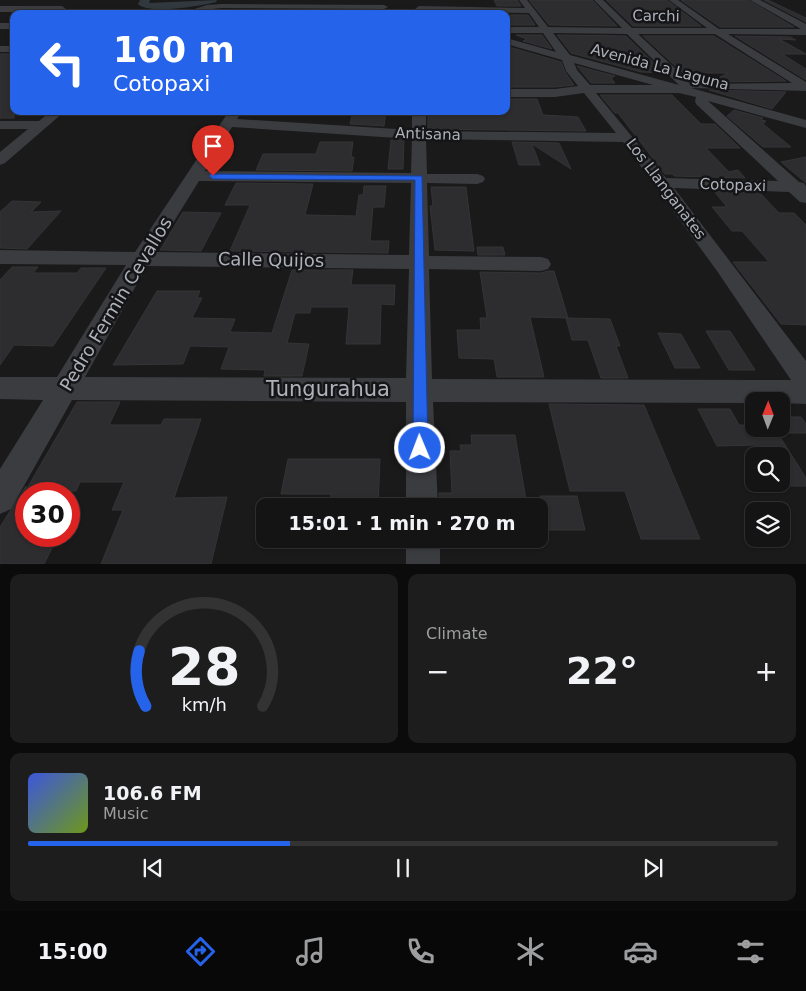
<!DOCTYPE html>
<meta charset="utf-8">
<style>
body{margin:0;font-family:"DejaVu Sans",sans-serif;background:#1d1d1d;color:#f1f3f6;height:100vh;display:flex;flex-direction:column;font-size:19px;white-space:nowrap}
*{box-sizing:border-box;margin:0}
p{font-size:16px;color:#9d9ea0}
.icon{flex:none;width:28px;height:28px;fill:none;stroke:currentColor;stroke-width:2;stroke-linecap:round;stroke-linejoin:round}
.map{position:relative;height:564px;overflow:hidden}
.drawer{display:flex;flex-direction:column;gap:10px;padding:10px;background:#0b0b0b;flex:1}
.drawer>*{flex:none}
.banner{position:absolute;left:10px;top:10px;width:500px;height:105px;border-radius:10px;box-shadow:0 1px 4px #0004,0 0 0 1px #333334;background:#2563eb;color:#fff;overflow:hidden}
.needle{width:32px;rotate:1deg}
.fabs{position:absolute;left:745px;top:392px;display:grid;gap:10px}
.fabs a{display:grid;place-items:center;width:45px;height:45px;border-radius:10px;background:#141414;box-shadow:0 1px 4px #0004,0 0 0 1px #333334;font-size:25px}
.speed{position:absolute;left:15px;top:482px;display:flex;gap:10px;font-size:25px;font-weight:700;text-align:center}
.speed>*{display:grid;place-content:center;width:65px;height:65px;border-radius:50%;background:#141414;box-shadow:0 1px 4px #0004,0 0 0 1px #333334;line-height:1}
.speed .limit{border:8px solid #d22;background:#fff;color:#111}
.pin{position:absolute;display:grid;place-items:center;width:42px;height:42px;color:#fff;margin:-51px -21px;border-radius:50% 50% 50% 0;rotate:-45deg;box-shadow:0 0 5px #0007}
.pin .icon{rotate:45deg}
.me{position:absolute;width:55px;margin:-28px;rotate:359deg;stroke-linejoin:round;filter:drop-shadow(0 0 4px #0008)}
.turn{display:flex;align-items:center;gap:18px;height:105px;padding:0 20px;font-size:22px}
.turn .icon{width:65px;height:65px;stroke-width:2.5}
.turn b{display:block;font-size:35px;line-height:42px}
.big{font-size:38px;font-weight:600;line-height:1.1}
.drawer .tile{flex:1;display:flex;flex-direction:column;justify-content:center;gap:8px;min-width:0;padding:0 18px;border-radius:10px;background:#1d1d1d}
.drawer .dial{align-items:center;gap:0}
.dial svg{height:130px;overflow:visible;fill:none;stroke:#333334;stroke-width:7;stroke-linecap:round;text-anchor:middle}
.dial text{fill:#f1f3f6;stroke:none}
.song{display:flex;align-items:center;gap:15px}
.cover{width:60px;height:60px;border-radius:8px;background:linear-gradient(135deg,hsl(230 70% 55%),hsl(80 70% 35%))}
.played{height:5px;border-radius:2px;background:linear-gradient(90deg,#2563eb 35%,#333334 35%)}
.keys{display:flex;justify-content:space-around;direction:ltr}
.heat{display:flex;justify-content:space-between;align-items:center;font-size:28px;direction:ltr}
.drawer .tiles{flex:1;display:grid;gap:10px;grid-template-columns:1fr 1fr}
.tile:last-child{grid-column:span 2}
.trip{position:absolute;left:256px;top:498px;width:292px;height:50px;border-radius:10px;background:#141414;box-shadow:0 1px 4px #0004,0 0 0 1px #333334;font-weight:600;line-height:50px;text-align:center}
.menu{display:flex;height:80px;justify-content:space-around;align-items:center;background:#080808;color:#9d9ea0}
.menu .icon{width:35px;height:35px}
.menu .selected{color:#2563eb}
.menu b{font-size:22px;color:#f1f3f6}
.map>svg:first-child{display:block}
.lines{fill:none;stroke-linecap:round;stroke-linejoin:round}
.river{fill:#31393f;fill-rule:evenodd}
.building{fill:#2d2d2f;stroke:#343437}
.minor{fill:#3b3c40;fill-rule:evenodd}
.route{fill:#2563eb;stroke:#184099}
.labels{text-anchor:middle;stroke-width:5;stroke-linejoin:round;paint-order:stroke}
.far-street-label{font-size:15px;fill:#adb1ba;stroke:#151517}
.street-label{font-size:18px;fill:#adb1ba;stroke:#151517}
.near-street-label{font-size:21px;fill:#adb1ba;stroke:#151517}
</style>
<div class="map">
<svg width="806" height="564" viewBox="0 0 806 564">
<rect width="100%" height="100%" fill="#1a1a1b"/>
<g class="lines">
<path class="river" d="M140,0H150L149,3L217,0L216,2C200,6 148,15 138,4Z"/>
</g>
<g class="building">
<polygon points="494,0 517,0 521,6 497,6"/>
<polygon points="529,0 592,0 617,26 549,25"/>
<polygon points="606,0 667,0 701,26 633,26"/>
<polygon points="681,0 748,0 794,27 720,27"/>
<polygon points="764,0 768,0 806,18 806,22"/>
<polygon points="297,10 375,11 375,14 372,14 310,13 297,12"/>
<polygon points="506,15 528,15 535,25 506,25"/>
<polygon points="516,35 542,35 552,49 523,41 527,39"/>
<polygon points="557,35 626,36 664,73 641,72 571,53"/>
<polygon points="643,36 714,36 786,81 711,82 728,73 683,73"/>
<polygon points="735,36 790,37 796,40 779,39 806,54 782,54 806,69 806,80"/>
<polygon points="509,47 561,62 565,72 574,85 555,87 506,87 506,73 511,73 506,60 506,48"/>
<rect x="0" y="54" width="14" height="64"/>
<polygon points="577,66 615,76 611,78 615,83 591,83"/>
<polygon points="709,90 786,92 772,109"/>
<polygon points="600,95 672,95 701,124 715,124 740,148 706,148 729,172 738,170 745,178 674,176 673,174 665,174 618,113 615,113"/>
<polygon points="506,99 537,99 543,115 578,117 586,131 428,129 428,111 506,111"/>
<polygon points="734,110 763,118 761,120 766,121 763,124 791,147 763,147 727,116"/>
<polygon points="353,111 386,111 384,126 350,124"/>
<polygon points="391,140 404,140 403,169 388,169"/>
<polygon points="320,142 353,142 351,157 354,157 352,171 256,170 263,154 316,154"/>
<polygon points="512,142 559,143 571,169 532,144 540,165 519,165"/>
<polygon points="806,157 806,183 781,162"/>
<polygon points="236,183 313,184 305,215 356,216 359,195 363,195 364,186 386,186 384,207 373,207 370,241 389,241 388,253 230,251 250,205 225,205"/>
<polygon points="431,187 466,187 474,251 435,250 430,206 433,206"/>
<polygon points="714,191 760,193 779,213 794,213 806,225 806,325 781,324 733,262 769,262 742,231 732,231 712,207 727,207"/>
<polygon points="12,201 41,202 31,212 61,211 27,249 0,248 0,212"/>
<polygon points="183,212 221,213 201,251 160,250"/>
<polygon points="477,247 503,247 505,255 478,255"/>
<polygon points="12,267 38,267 33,273 77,273 81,268 106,268 53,346 14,345 0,365 0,280"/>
<polygon points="292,270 353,270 351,285 395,285 394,305 381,304 380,344 346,344 349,307 311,307 310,313 295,313 287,343 309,344 302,376 264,376 265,370 221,369 229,347 190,346 183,364 113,365 157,291 200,291 197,298 202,298 192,318 235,319 230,332 272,333"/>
<polygon points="548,271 554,271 568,318 530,317 544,377 497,377 494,359 459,358 457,330 481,330 480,318 487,318 480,272 541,273"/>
<polygon points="566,318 610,319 620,346 616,346 628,378 601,378 588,340 572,340"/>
<polygon points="706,331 730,331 755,370 729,370"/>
<polygon points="658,333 681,334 700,368 675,368"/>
<polygon points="77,402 120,402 109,425 161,425 164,419 201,419 174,498 227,497 211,564 101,564 123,510 112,510 124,482 80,482 76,491 26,491 26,536 58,536 44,564 0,564 0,527 26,486 26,490"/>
<polygon points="549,404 644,405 700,539 641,539 625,491 570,491"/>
<polygon points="698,409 730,409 739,425 754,425 754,429 760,429 762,432 777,432 806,478 806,486 781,486 781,456 761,456 755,445 717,446"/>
<polygon points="781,417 801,417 806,424 806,433 781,433"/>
<polygon points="471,435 515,435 527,506 440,506 439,493 452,493 450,451 461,451 460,445 472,445"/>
<polygon points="288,459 380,459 378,506 330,506 331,494 281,494"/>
<polygon points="540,496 577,496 585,530 540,530"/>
</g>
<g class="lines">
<g class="minor">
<path d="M519,0H527L548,27L622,28L594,0H603L632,28H707L669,0H678L719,29H801L750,0H760L806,24V35L728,34L806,82V91L691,88L806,120V128L708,101L799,182L804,183L806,186V203L800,202L789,192L674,188L806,361V404L781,403V401H754V403L433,402L438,506H406V402L72,400L11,509L0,514V469L43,400L0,399V377H57L126,265L0,264V250L135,252L229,111H242L237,119L412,130V111H426V131L616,133L584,93L555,97H506V89H555L578,86L566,71L562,60L506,44V38L556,52L543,33H506V27H539L529,13L419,12L415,9L419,6L525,8ZM553,33L627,34L679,85L570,55ZM638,34H715L792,83L692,84ZM574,63L653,85H590L577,70ZM596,93H679L696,97L695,101L696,104L778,181L666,178ZM232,127L412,139L411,173L205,171ZM426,139L623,142L717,271L791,380L432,379L429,269L541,271L548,269L551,264L548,259L541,257L429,256L427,183L477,184L483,182L485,179L483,176L477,174H427ZM199,181L411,183L409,255L155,252ZM147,266L409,269L406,378L85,377Z"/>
<path d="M222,4L384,5L388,7L384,9L222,8C207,9 194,14 179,14L207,5Z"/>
<polygon points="0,6 62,6 66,9 62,12 0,12"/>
<rect x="0" y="23" width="14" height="6"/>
<rect x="0" y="46" width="14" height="6"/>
<polygon points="51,111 65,111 5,163 0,165 0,152 28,129 0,129 0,121 39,121"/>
<rect x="406" y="539" width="34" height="25"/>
</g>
</g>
<polygon class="route" points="210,174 422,176 428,448 426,453 420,456 415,453 413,448 415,180 213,179 209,176"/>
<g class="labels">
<g class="far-street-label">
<text transform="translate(656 16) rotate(1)" y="5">Carchi</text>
<text transform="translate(660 67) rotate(15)" y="5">Avenida La Laguna</text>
<text transform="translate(428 134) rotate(2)" y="5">Antisana</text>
<text transform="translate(733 185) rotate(2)" y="5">Cotopaxi</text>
<text transform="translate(666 189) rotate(53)" y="5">Los Llanganates</text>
</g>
<g class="street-label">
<text transform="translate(271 260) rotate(1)" y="6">Calle Quijos</text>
<text transform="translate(116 304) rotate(-59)" y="6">Pedro Fermin Cevallos</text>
</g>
<g class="near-street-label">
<text x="328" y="396">Tungurahua</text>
</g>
</g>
</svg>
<div class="fabs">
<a><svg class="needle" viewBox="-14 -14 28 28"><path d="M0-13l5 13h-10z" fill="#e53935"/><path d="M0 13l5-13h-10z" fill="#9d9ea0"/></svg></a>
<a><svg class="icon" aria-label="search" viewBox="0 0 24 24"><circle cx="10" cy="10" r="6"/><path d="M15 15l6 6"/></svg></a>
<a><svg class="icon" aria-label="layers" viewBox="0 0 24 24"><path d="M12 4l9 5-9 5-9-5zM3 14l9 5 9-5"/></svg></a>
</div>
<div class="speed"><div class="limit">30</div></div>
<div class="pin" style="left:213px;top:176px;background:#d93025"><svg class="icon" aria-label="arrive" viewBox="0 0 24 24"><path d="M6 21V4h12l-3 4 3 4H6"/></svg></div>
<svg class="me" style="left:420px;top:448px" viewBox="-20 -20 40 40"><circle r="17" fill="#2563eb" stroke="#fff" stroke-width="3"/><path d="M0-11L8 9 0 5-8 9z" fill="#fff"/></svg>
<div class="trip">15:01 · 1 min · 270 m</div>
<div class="banner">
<div class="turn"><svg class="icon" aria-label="left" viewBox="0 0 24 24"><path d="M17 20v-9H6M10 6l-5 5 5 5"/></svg><div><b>160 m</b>Cotopaxi</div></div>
</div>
</div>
<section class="drawer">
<div class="tiles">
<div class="tile dial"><svg viewBox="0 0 100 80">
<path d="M14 69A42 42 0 1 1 86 69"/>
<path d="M14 69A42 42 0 0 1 10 35" stroke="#2563eb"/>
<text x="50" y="56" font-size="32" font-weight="700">28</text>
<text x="50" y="72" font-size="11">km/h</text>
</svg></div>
<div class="tile"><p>Climate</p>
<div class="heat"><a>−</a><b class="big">22°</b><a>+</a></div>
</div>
<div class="tile">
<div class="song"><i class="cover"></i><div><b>106.6 FM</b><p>Music</p></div></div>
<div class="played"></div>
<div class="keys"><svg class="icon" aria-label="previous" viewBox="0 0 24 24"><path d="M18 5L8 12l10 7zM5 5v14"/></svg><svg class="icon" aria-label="pause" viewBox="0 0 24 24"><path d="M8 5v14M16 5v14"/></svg><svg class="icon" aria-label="next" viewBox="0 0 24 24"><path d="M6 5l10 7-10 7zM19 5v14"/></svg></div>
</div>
</div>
</section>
<nav class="menu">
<b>15:00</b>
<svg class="icon selected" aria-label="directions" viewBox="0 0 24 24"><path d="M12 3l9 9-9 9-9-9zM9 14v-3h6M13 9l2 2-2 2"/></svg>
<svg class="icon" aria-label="music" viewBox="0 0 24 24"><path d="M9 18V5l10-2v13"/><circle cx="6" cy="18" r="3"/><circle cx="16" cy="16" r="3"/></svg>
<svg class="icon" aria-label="phone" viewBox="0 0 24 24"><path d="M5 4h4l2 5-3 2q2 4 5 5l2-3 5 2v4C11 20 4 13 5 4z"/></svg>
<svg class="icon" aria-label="climate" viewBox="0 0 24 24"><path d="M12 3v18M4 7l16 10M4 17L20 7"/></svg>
<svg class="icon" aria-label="car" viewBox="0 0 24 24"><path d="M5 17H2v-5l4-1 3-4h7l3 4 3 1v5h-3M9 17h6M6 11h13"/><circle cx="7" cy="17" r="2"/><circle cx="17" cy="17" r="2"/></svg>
<svg class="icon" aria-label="filters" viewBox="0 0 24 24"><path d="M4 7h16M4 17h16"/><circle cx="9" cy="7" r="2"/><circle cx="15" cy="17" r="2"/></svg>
</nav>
